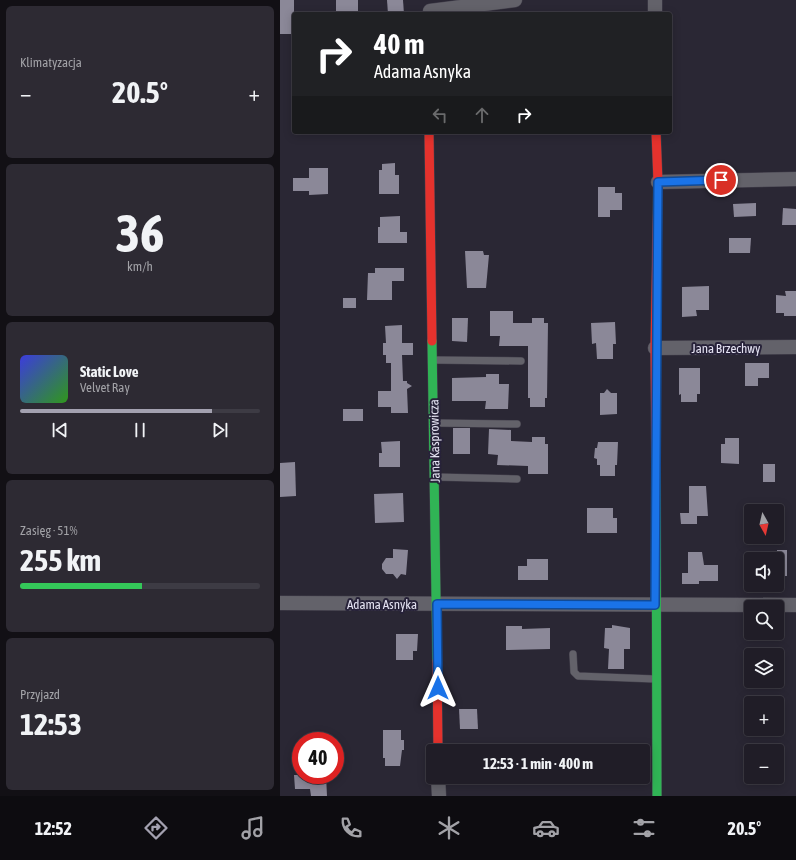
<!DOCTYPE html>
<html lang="pl">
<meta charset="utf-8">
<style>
body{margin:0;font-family:"Asap Condensed",sans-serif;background:#2d2a33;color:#f1f3f6;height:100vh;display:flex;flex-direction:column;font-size:15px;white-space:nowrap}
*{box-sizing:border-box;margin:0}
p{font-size:13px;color:#a2a2a7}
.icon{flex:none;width:22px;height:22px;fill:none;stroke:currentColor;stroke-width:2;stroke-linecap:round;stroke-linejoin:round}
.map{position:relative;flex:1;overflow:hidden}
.sheet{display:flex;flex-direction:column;gap:6px;padding:6px;background:#121015;width:280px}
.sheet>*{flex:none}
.guide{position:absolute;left:12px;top:12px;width:380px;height:122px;border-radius:4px;box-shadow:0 2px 10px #0003,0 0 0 1px #3d3b44;background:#202124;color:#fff;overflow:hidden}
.needle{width:26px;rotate:172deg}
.controls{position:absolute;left:464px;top:504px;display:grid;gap:8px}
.controls a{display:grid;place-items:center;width:40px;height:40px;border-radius:4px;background:#201d27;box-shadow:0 2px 10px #0003,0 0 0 1px #3d3b44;font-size:20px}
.speed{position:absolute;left:12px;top:732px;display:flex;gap:8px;font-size:20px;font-weight:700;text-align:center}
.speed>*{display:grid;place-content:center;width:52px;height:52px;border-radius:50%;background:#201d27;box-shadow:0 2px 10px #0003,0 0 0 1px #3d3b44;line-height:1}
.speed .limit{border:6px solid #d22;background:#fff;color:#111}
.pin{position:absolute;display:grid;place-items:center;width:34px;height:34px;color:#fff;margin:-17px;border:2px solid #fff;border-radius:50%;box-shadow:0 1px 4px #0007}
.me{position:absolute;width:44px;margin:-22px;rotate:0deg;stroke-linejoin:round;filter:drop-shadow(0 0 3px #0008)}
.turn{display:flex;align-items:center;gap:14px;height:84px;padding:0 16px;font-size:18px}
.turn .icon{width:52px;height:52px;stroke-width:2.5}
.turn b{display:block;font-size:28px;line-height:34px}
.lanes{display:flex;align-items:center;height:38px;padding:0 16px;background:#0003;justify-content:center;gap:20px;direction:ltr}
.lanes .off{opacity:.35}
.big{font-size:30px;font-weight:700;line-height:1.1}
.sheet .widget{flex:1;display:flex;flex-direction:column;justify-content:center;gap:6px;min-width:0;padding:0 14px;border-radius:6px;background:#2d2a33}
.sheet .dial{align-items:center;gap:0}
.dial b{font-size:52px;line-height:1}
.song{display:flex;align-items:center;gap:12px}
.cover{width:48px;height:48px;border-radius:6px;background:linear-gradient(135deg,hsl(240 70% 55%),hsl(110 70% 35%))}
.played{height:4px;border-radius:2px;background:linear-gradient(90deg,#a3a1b0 80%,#3d3b44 80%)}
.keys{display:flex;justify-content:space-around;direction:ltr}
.heat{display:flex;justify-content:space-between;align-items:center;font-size:22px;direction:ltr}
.charge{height:6px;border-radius:3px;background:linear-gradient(90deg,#34c759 51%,#3d3b44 0)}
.trip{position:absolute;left:146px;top:744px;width:224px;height:40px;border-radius:4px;background:#201d27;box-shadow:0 2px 10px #0003,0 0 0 1px #3d3b44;font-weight:700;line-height:40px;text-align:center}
.menu{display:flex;height:64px;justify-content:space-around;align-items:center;background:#0d0c10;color:#a2a2a7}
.menu .icon{width:28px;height:28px}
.menu .selected{color:#a3a1b0}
.menu b{font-size:18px;color:#f1f3f6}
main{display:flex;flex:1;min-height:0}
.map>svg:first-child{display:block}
.building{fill:#8b8898}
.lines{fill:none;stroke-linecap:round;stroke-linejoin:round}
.lane-casing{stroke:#45424e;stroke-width:8}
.street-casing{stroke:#45424e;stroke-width:15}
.fast-casing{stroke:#45424e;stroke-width:10}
.jam-casing{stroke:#45424e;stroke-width:10}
.lane{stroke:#63626a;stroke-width:7}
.street{stroke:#63626a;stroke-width:14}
.fast{stroke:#30b455;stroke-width:9}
.jam{stroke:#e5322d;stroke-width:9}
.route-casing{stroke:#114b97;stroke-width:10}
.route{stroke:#1a73e8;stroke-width:7}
.labels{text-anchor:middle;stroke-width:4;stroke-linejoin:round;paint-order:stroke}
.street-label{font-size:13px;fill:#e4e2f2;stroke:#272239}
</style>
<main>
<section class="sheet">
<div class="widget"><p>Klimatyzacja</p>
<div class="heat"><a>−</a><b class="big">20.5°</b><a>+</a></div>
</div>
<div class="widget dial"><b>36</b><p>km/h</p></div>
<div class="widget">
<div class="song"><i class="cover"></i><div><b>Static Love</b><p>Velvet Ray</p></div></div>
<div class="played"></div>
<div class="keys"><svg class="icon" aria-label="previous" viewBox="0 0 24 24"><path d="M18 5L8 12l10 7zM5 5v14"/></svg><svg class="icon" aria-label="pause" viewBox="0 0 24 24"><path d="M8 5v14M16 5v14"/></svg><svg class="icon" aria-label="next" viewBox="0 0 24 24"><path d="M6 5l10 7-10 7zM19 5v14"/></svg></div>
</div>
<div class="widget"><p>Zasięg · 51%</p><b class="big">255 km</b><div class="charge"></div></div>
<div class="widget"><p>Przyjazd</p><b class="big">12:53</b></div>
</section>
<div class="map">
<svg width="516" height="796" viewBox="0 0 516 796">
<rect width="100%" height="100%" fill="#2a2734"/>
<g class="building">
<rect x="0" y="0" width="14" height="34"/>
<polygon points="56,0 78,0 78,11 70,11 70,14 56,14"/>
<polygon points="107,0 123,0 124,14 108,14"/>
<polygon points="115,163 115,175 119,175 119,194 99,194 99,170 102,170 102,164"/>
<polygon points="29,168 48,168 48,194 29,195 29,191 13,191 13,178 29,178"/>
<polygon points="318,187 335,187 335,193 342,193 342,210 330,210 330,217 318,217"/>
<polygon points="476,203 476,216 454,217 453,204"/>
<polygon points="503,208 516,209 516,225 502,225"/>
<polygon points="120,216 120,232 127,232 127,243 98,243 98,227 100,227 100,217"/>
<polygon points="449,238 471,238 470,253 449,253"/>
<polygon points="185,251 203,251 204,255 209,255 206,288 187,288"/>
<polygon points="95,268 124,268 124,281 112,281 112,300 87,300 88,273 95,273"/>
<polygon points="429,286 429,310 416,310 417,316 402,317 402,287"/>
<polygon points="505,291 516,291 516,316 504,316 504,313 496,313 496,295 506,296"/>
<rect x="63" y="298" width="13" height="10"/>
<polygon points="210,311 233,311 233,323 252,323 252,318 264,318 264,323 268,323 267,398 265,398 265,407 250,407 250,398 248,398 248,346 219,346 220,336 210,336"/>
<polygon points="172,318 188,318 187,342 172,341"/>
<polygon points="335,322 336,344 333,344 333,359 317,359 316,343 312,344 311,323"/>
<polygon points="122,325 122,343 133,343 133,355 122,355 123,381 127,381 127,383 132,386 127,389 128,413 111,413 111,407 98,407 98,391 111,391 111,363 106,363 106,355 103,355 103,343 106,343 105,326"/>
<polygon points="465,363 489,363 489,378 478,378 478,386 465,386"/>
<polygon points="399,368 420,368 420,394 417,394 417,402 401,402 401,394 399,395"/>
<polygon points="206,374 219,374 219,384 229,384 228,409 205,409 206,401 172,401 172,378 206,377"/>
<polygon points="327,389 331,393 337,393 337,414 320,415 320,393 324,393"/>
<rect x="63" y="409" width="20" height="12"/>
<rect x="173" y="428" width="17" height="26"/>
<polygon points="209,429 231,430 231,441 252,442 252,437 265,437 265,444 268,444 268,474 248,474 248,466 217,465 218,455 208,454"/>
<polygon points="445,438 459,438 459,464 441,463 441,444 445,444"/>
<polygon points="120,441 120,467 99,467 99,453 102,453 101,442"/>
<polygon points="318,442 338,442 337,465 335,465 335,476 320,476 320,465 317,465 317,459 314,458 315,448 317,448"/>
<polygon points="15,462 16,496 0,497 0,463"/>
<rect x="483" y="464" width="12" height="18"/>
<polygon points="409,486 426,486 428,516 417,516 417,524 401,524 400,513 409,513"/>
<polygon points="123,493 124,522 95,523 94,494"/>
<polygon points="307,508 333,508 333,518 337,518 337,533 307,533"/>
<polygon points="113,549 128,550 126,575 121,574 117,579 113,574 106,574 102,569 102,564 106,558 113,558"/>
<rect x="497" y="550" width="10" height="26"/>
<polygon points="408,552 422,552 424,565 438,565 438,581 419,581 419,584 402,584 402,573 408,573"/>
<polygon points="247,559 268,559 268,580 238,580 238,566 247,566"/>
<polygon points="332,625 350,628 350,649 344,649 344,669 328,669 329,649 324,648 325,628 332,628"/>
<polygon points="226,626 242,626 242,629 270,628 270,649 226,650"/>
<polygon points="116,634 138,634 137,651 133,651 133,660 116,660"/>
<polygon points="179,709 197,709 198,729 180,729"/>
<polygon points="103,730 121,730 121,740 124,740 124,750 122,750 120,766 105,766 105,758 103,758"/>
<polygon points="14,775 46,775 47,796 31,796 30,789 15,789"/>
</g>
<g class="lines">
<g class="lane-casing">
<g id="lane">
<polyline points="153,360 241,361"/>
<polyline points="155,423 237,424"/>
<polyline points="155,477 237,479"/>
<polyline points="293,654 294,672 298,676 375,679"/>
</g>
</g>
<g class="street-casing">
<g id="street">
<polyline points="375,0 375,14"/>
<polyline points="150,14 150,11 235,0"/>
<polyline points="378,182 516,179"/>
<polyline points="375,348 516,347"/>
<polyline points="0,603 516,605"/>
<polyline points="158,777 159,796"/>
</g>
</g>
<g class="fast-casing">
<g id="fast">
<polyline points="152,341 157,661"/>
<polyline points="376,468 377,796"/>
</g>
</g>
<g class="jam-casing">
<g id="jam">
<polyline points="149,132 152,341"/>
<polyline points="376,468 375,348 378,182 376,132"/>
<polyline points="157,661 158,751"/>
</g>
</g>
<use href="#lane" class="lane"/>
<use href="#street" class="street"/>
<use href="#fast" class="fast"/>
<use href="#jam" class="jam"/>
</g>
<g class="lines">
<g class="route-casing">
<polyline id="route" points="158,688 157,604 375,605 378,182 441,180"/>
</g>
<use href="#route" class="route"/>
</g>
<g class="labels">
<g class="street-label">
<text x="446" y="353">Jana Brzechwy</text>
<text transform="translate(154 441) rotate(-91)" y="5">Jana Kasprowicza</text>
<text x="102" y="609">Adama Asnyka</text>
</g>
</g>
</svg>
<div class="controls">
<a><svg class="needle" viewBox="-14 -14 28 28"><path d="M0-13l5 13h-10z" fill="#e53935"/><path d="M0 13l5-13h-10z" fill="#a2a2a7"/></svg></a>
<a><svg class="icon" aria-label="sound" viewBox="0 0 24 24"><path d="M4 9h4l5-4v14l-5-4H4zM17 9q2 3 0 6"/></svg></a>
<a><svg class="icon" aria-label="search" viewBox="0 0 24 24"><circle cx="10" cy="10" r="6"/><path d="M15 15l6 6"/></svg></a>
<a><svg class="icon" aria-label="layers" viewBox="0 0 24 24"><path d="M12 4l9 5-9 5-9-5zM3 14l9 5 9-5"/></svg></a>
<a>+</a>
<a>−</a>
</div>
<div class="speed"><div class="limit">40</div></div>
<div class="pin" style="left:441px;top:180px;background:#d93025"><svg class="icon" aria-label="arrive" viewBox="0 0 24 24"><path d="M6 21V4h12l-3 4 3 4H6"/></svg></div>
<svg class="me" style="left:158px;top:688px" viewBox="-20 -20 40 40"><path d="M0-17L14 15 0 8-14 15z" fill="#1a73e8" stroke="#fff" stroke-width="4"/></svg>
<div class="trip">12:53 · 1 min · 400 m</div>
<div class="guide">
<div class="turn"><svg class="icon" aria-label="right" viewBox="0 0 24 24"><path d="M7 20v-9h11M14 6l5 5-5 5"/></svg><div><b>40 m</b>Adama Asnyka</div></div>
<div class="lanes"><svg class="icon off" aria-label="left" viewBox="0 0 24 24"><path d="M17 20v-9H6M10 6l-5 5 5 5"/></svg><svg class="icon off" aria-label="ahead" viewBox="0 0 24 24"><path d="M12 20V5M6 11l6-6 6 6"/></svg><svg class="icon" aria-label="right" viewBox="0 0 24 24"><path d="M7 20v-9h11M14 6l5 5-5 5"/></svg></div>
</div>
</div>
</main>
<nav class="menu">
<b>12:52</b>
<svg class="icon selected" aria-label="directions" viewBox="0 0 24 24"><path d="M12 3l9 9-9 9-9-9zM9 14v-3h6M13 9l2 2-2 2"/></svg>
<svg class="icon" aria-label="music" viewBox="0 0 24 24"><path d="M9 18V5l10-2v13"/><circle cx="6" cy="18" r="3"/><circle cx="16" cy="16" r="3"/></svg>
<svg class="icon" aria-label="phone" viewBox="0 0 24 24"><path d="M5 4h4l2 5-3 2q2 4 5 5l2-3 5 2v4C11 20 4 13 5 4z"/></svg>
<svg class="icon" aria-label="climate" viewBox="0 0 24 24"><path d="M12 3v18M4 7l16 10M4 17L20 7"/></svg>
<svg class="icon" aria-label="car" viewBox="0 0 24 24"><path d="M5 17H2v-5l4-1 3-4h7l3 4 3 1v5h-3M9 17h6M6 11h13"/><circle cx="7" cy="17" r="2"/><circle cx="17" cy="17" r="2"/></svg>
<svg class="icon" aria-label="filters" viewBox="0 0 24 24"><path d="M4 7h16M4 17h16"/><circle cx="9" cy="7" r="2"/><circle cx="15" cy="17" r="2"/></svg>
<b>20.5°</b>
</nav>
